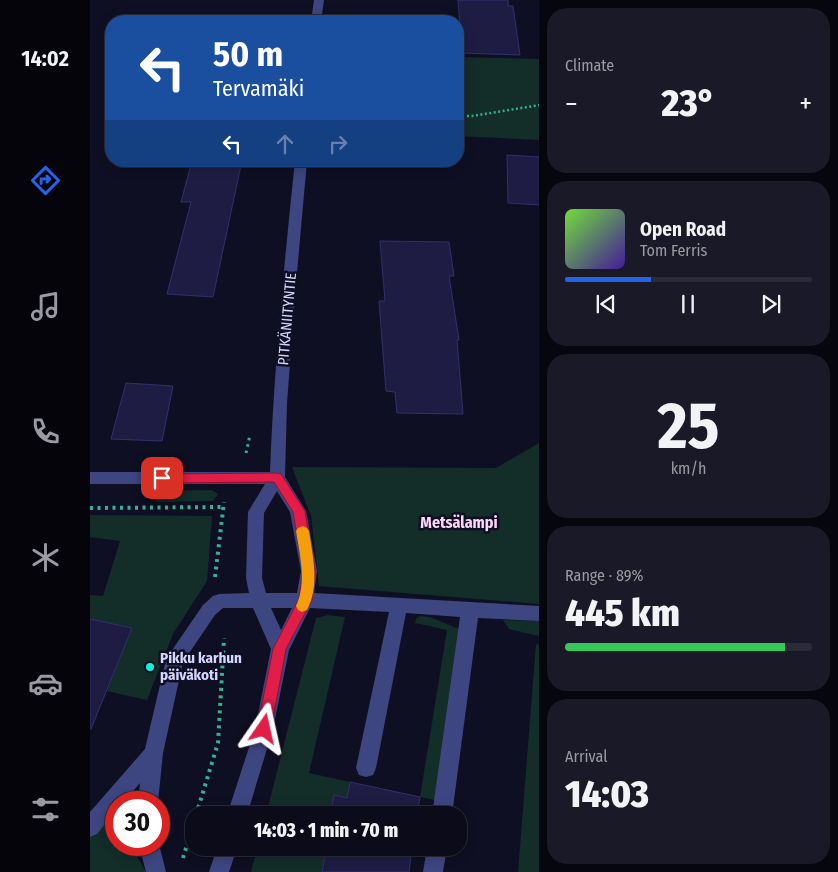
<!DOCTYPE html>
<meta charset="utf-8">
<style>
body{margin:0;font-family:"Fira Sans Condensed",sans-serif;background:#191927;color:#f1f3f6;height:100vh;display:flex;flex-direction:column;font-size:19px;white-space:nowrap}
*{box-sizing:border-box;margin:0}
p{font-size:16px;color:#9a9ba2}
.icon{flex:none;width:28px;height:28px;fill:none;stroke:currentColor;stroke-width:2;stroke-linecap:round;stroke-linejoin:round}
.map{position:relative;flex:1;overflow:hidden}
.sheet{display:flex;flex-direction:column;gap:8px;padding:8px;background:#06060e;width:299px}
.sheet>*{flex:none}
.hud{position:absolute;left:15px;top:15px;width:359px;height:152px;border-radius:20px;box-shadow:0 2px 12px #0003,0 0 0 1px #2b2b39;background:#1a4fa0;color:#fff;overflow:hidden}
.speed{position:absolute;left:15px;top:791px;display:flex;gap:10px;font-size:25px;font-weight:700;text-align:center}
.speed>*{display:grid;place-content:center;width:65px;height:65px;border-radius:50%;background:#0b0b1a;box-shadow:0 2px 12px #0003,0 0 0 1px #2b2b39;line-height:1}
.speed .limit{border:8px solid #d22;background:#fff;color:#111}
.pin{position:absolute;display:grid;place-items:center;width:42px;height:42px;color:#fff;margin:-21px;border-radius:10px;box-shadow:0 2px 8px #0006}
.me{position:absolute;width:55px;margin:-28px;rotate:11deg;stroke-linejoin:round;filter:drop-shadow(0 0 4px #0008)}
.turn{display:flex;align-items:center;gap:18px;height:105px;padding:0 25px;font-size:22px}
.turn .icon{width:65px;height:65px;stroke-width:2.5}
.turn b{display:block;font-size:35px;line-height:42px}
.lanes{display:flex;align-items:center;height:48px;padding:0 25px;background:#0003;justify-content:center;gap:25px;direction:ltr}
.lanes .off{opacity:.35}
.big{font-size:38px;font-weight:800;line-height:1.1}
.sheet .card{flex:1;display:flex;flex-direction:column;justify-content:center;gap:8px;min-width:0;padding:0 18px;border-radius:20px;background:#191927}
.sheet .dial{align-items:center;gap:0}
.dial b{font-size:65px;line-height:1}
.song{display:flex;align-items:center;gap:15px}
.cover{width:60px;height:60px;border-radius:8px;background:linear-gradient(135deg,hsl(100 70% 55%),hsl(260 70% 35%))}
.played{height:5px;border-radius:2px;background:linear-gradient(90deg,#2563eb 35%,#2b2b39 35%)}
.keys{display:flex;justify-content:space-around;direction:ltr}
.heat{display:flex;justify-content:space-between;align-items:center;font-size:28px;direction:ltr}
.charge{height:8px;border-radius:4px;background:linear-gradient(90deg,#34c759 89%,#2b2b39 0)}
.trip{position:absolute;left:95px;top:806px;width:282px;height:50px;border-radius:20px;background:#0b0b1a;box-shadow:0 2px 12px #0003,0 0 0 1px #2b2b39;font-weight:800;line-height:50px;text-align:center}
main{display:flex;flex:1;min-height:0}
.tabs{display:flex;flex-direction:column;width:90px;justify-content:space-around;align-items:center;background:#04040a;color:#9a9ba2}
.tabs .icon{width:35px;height:35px}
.tabs .current{color:#2563eb}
.tabs b{font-size:22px;color:#f1f3f6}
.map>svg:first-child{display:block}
.green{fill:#132d28}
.building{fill:#1e1c43;stroke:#31306e}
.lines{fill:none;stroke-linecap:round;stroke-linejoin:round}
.path-far2{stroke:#35b093;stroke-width:2.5;stroke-dasharray:2 2.5;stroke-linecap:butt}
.path-far1{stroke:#35b093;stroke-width:3;stroke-dasharray:2.5 4;stroke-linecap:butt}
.path{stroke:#35b093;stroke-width:4;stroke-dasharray:3 4.5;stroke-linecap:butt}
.minor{fill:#3d4680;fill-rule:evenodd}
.route{fill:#e11d48;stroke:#92132f}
.slow{fill:#f59e0b}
.poi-dot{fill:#0cf1e0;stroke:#0f0f23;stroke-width:2}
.labels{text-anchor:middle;stroke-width:5;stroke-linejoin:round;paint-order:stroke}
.street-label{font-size:15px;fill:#d4d6fd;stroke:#0f0f23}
.poi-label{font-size:15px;font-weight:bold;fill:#d4d6fd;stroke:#0f0f23;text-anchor:start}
.neighbourhood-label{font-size:16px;font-weight:bold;fill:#fdd6f6;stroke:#0f0f23}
</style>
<main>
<nav class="tabs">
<b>14:02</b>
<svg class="icon current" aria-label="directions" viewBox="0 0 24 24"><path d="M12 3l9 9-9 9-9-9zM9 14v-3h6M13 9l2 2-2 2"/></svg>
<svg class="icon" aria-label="music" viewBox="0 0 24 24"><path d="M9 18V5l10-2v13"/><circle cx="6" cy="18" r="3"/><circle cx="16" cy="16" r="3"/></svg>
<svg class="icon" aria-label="phone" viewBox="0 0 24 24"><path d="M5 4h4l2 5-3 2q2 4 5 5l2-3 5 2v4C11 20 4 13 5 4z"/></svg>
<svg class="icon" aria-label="climate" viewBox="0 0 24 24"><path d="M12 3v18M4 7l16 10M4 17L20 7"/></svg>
<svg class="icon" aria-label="car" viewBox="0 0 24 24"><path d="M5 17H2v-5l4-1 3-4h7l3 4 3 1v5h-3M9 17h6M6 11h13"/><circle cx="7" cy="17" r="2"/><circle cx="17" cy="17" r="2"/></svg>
<svg class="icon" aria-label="filters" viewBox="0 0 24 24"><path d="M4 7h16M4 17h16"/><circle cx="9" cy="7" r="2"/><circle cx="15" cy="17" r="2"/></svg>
</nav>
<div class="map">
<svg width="450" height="872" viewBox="0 0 450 872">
<rect width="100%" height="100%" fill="#0f0f23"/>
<g class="green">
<polygon points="368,57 449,59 449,140 368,136"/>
<polygon points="449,443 449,604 229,586 221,516 202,467 406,468"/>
<polygon points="122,490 128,494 123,501 66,502 68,491"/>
<polygon points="0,515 122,516 117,581 83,634 57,700 17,691 42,628 0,619 0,595 13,596 30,541 0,537"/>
<polygon points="238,615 255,617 219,773 260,782 257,798 244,795 240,815 176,815 226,618"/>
<polygon points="330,616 340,617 369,629 345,800 330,797 357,630 325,623 326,619"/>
<polygon points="413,620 449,621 449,636 419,629"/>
<polygon points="446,644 450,645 449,872 428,872"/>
<polygon points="26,812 26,845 46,845 46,855 56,872 0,872 0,837"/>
<polygon points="167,848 233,848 233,851 250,855 237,872 161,872"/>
</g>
<g class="building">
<polygon points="368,0 418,0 418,6 423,6 430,55 372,53"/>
<polygon points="417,155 450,157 450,205 418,203"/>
<polygon points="102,161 129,161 129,164 151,165 123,297 77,294 101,202 91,202"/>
<polygon points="290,241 359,242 364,276 359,276 369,340 367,340 373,414 307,413 305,392 296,391 289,301 295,301"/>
<polygon points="36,383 83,386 72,441 21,439"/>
<polygon points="0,619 42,628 1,729 0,729"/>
<polygon points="260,782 330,797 327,815 240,815 244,795 257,798"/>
<polygon points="233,848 322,848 319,872 232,872 236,851 233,851"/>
</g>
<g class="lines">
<polyline class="path-far2" points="368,116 382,116 450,105"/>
<polyline class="path-far1" points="156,453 160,435"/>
<g class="path">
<polyline points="0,508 132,507"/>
<polyline points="125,577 134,502"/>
<polyline points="106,815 128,743 134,638"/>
<polyline points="93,858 104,822"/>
</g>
<g class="minor">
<polygon points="224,0 234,0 231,21 221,21"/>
<path d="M205,161H217L206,284L197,403L195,477L216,511L227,571L224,593L450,606V621L388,618L362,815H342L370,617L316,613L286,768L283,775L276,777L269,775L266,768L299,612L220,608L199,650L183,729L157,815H137L165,729L181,649L163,608H133L125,615L93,662L73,753L68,802H48L50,783L34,802H26V811L7,834L0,837V812L55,749L76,659L113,605L123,596L129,594L159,593L156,578L158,512L175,484H0V472H180C184,368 194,265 205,161ZM187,491L200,512L211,571L207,593H176L172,578L174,513ZM181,608H202L191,630Z"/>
<polygon points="69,844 76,872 56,872 49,845"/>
<polygon points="127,848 147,848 139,872 119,872"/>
<polygon points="337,848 357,848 353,872 333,872"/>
</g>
</g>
<polygon class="route" points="187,473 191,474 215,511 225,571 222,600 196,649 181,729 179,734 174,736 169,734 167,729 183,649 209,599 213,571 203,512 184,482 72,483 68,481 67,478 68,475 72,474"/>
<path class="slow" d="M213,526L217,528L219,531C223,558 230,585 217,610L212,612L208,610L206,606C217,583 210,556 206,531L208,528Z"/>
<circle class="poi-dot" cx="60" cy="667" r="5"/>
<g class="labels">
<g class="street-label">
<text transform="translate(197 319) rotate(-85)" y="5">PITKÄNIITYNTIE</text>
</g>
<g class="poi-label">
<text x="70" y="663">Pikku karhun<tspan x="70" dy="17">päiväkoti</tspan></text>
</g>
<g class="neighbourhood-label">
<text x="369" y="528">Metsälampi</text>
</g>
</g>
</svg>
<div class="speed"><div class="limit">30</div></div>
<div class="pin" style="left:72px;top:478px;background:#d93025"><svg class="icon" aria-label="arrive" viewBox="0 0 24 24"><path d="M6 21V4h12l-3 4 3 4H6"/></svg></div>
<svg class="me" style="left:174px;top:729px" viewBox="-20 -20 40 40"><path d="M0-17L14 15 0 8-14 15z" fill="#e11d48" stroke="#fff" stroke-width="4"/></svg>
<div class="trip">14:03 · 1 min · 70 m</div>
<div class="hud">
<div class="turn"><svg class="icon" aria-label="left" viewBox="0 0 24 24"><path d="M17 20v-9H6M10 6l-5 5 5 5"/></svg><div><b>50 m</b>Tervamäki</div></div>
<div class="lanes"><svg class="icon" aria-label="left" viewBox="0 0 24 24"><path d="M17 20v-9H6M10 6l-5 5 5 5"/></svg><svg class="icon off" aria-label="ahead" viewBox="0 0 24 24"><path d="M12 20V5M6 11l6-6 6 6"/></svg><svg class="icon off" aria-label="right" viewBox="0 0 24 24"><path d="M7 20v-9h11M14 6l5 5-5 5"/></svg></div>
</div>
</div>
<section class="sheet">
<div class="card"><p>Climate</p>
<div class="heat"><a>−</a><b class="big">23°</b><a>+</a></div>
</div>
<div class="card">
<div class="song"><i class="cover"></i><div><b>Open Road</b><p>Tom Ferris</p></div></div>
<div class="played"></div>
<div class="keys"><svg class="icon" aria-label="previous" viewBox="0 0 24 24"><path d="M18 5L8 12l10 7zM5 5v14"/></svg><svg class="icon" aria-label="pause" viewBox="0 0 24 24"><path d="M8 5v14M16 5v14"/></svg><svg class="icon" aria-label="next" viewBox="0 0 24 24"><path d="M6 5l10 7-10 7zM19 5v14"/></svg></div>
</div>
<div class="card dial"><b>25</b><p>km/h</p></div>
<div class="card"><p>Range · 89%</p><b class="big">445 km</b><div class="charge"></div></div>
<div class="card"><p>Arrival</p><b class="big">14:03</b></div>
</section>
</main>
